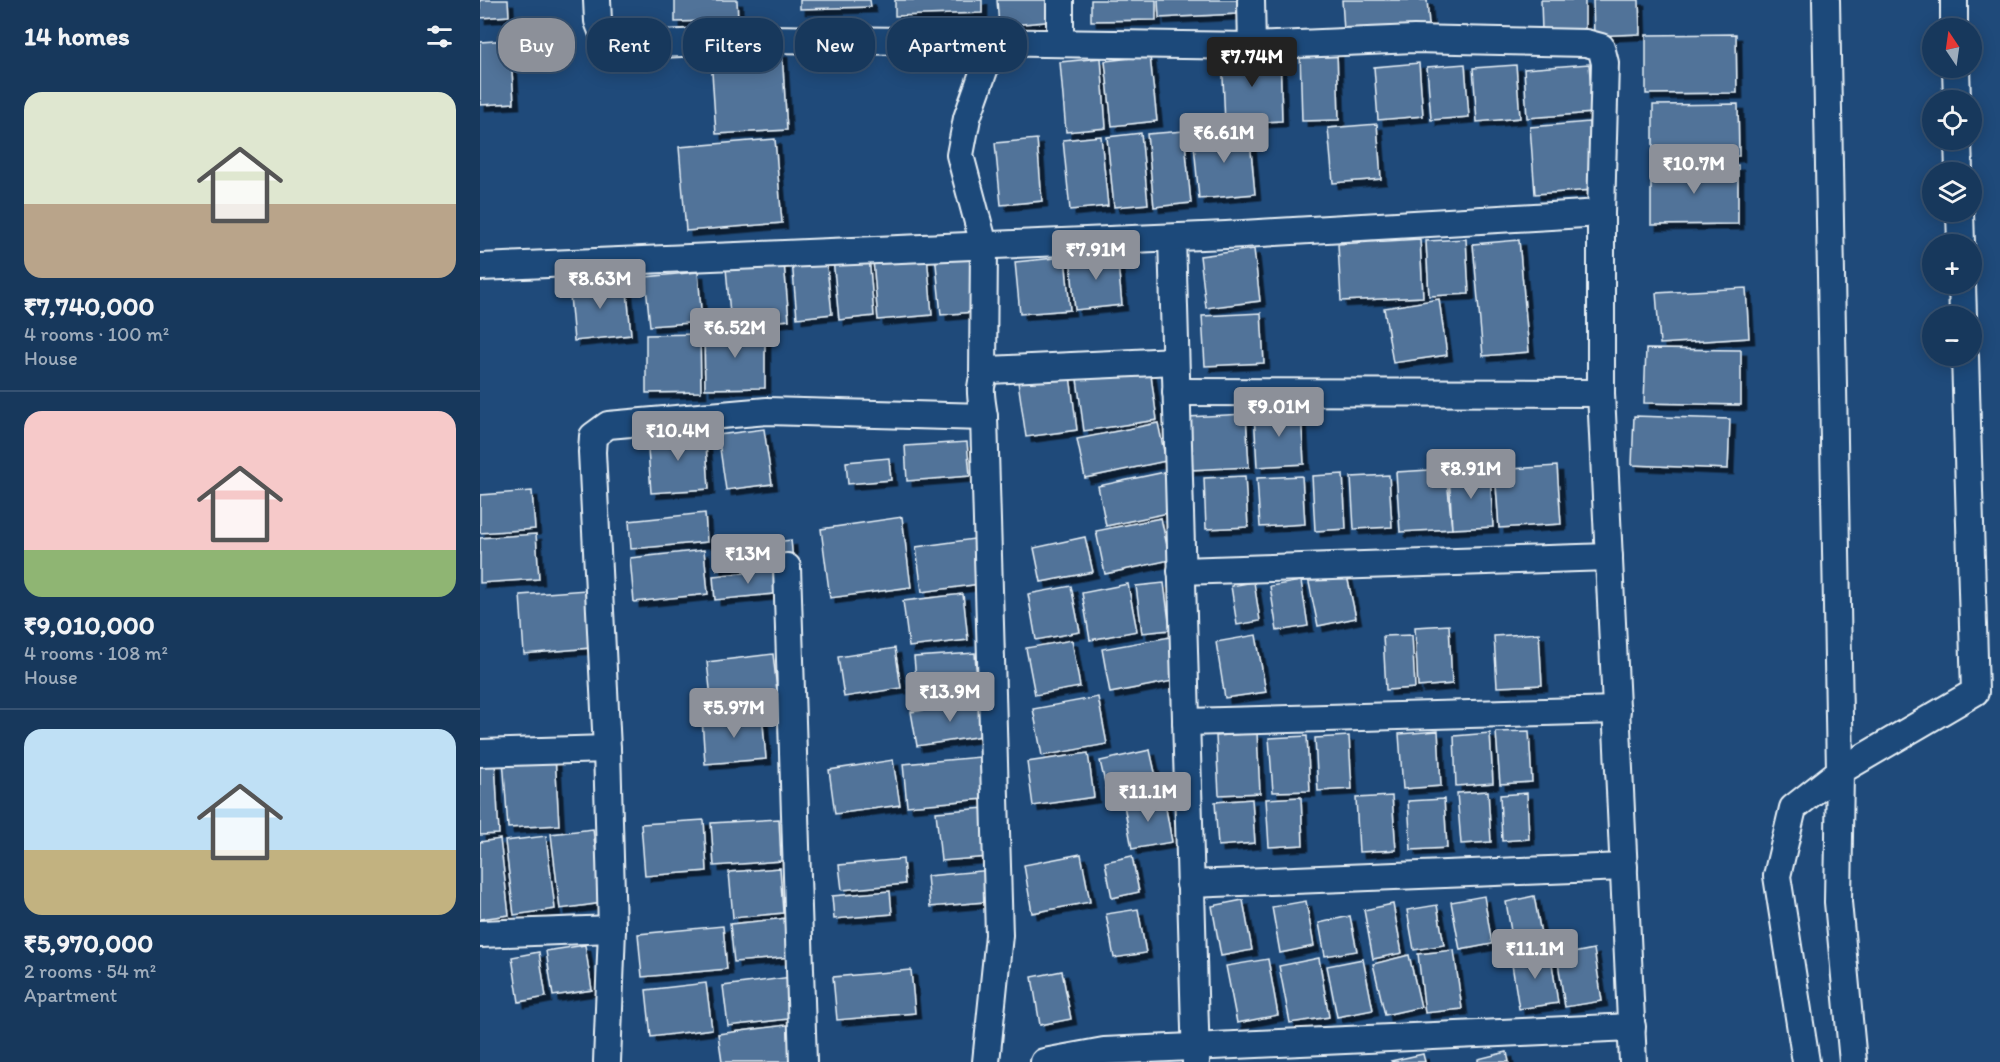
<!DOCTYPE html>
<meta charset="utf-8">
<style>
:root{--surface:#17385c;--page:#203f62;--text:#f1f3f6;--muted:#9eacbb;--line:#365272;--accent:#8c9099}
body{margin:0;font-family:Itim,sans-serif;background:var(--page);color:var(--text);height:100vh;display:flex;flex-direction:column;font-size:22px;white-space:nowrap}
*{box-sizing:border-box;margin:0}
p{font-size:20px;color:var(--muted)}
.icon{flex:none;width:33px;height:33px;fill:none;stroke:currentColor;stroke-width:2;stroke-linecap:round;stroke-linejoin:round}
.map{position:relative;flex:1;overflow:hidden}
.panel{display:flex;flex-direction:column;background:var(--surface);width:480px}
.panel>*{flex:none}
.hud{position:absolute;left:18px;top:18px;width:570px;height:54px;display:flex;gap:12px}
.needle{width:39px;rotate:347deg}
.tools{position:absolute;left:1442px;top:18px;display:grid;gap:12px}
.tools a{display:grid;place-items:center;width:60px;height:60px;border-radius:50%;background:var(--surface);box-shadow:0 3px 15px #0003,0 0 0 2px var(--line);font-size:30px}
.price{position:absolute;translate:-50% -51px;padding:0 14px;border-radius:6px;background:var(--accent);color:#fff;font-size:20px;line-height:39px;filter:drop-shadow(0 2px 3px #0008)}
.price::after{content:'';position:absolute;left:50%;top:36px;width:18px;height:14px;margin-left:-9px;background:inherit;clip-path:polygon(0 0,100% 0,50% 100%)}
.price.on{background:#222;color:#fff}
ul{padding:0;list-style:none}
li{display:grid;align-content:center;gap:12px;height:318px;padding:0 24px}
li+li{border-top:2px solid var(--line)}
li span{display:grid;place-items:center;height:186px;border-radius:18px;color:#555}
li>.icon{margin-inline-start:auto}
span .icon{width:108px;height:108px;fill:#fffc;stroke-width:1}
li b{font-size:26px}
h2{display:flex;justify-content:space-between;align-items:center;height:72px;padding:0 24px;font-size:26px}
.chip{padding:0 21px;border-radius:24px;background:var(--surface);box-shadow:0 3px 15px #0003,0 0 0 2px var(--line);font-size:21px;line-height:54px}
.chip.on{background:var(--accent);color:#fff}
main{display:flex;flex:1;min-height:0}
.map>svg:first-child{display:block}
</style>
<main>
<section class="panel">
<h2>14 homes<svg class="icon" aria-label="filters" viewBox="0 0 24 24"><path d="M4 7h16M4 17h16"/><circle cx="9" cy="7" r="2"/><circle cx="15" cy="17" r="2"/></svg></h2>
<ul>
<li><span style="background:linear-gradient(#dfe7d0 60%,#b9a48a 0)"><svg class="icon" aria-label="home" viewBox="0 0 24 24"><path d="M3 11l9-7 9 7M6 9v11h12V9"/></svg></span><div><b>₹7,740,000</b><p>4 rooms · 100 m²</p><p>House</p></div></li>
<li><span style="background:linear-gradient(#f6c9c9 75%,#8fb573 0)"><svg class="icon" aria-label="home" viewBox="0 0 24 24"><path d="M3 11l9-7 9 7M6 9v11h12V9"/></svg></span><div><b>₹9,010,000</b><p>4 rooms · 108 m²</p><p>House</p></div></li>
<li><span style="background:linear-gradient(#bfe0f5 65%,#c2b280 0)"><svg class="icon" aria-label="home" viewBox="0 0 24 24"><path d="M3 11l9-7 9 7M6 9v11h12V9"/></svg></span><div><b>₹5,970,000</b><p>2 rooms · 54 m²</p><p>Apartment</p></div></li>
</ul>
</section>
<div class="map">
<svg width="1520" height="1062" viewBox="0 0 1520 1062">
<defs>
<filter id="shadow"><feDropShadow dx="5.5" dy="5.5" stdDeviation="0" flood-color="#0009"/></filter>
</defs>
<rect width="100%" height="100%" fill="#1f4a7a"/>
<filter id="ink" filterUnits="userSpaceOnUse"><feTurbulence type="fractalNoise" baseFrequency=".0167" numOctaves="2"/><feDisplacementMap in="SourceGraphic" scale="12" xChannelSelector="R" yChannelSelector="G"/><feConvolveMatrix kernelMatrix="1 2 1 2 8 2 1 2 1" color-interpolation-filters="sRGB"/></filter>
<g filter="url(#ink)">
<!-- building -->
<g fill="#517399" stroke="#e8f1f8" stroke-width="1.5" filter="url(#shadow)">
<path d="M 0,0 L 28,0 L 29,16 L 0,18 Z"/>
<path d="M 195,0 L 257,0 L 258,20 L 195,22 Z"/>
<path d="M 320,0 L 390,0 L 391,7 L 320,9 Z"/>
<path d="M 415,0 L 502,0 L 502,13 L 415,16 Z"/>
<path d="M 517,0 L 586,0 L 588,20 L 519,26 Z"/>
<path d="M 611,0 L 676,0 L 676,20 L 611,21 Z"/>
<path d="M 678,0 L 757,0 L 757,14 L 679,18 Z"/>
<path d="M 862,0 L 947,0 L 949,25 L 864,31 Z"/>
<path d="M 1061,0 L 1105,0 L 1105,31 L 1062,32 Z"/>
<path d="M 1113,0 L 1159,0 L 1160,34 L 1114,36 Z"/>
<path d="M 1256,34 L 1257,93 L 1166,94 L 1166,35 Z"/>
<path d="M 30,40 L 34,103 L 0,105 L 0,42 Z"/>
<path d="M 857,51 L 859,120 L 822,121 L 820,52 Z"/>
<path d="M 302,52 L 307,130 L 236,134 L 231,57 Z"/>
<path d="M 800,52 L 802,121 L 745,124 L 742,54 Z"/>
<path d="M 670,56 L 677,121 L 632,126 L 625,61 Z"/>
<path d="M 621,58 L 626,128 L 586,132 L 580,62 Z"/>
<path d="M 939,63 L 943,116 L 898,120 L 894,67 Z"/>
<path d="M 985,64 L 989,117 L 951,120 L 947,67 Z"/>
<path d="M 1109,64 L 1113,113 L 1047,118 L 1044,69 Z"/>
<path d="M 1036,65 L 1040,118 L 997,122 L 993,68 Z"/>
<path d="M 1258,104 L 1259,156 L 1173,157 L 1173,105 Z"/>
<path d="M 1109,122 L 1114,190 L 1055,194 L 1050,127 Z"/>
<path d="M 897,124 L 901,179 L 853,183 L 848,128 Z"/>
<path d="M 769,129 L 775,194 L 719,199 L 713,134 Z"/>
<path d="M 704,131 L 711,203 L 674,207 L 667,134 Z"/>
<path d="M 661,133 L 668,204 L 634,207 L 627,137 Z"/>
<path d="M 621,136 L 628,206 L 590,210 L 583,140 Z"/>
<path d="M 295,139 L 302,223 L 206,231 L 199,147 Z"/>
<path d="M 557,139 L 562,201 L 521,205 L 515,143 Z"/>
<path d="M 1258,165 L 1258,224 L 1171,225 L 1171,166 Z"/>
<path d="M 940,239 L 943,297 L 861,301 L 858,244 Z"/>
<path d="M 986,239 L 989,294 L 949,296 L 946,241 Z"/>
<path d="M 1039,240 L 1049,352 L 1003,356 L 993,244 Z"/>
<path d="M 774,249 L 780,301 L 726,308 L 720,256 Z"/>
<path d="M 498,250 L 504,311 L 461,315 L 455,254 Z"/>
<path d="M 637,252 L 642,305 L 595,310 L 590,256 Z"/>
<path d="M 447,254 L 452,315 L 398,320 L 393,259 Z"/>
<path d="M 389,256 L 394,316 L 359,320 L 353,259 Z"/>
<path d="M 585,257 L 590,310 L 540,314 L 535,262 Z"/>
<path d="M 346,258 L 352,314 L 317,318 L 312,261 Z"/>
<path d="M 304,263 L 309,320 L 251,326 L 246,268 Z"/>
<path d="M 218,272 L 222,322 L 170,326 L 165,277 Z"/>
<path d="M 146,280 L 151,335 L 94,341 L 89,284 Z"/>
<path d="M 1266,288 L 1269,338 L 1180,344 L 1176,293 Z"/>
<path d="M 959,299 L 967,355 L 913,363 L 904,308 Z"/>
<path d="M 781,313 L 784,363 L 725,366 L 722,316 Z"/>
<path d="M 285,329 L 285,388 L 225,389 L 224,330 Z"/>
<path d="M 220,334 L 221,392 L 166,393 L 166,335 Z"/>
<path d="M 1166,349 L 1261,350 L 1261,405 L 1164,403 Z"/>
<path d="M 589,368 L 597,430 L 546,437 L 537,375 Z"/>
<path d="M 670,368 L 677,420 L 604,431 L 597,379 Z"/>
<path d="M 821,410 L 824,464 L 777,467 L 774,413 Z"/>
<path d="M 766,414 L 769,467 L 710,470 L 707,417 Z"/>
<path d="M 1154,416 L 1250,419 L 1248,469 L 1152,465 Z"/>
<path d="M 678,423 L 686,461 L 605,478 L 597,439 Z"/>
<path d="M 284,429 L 292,484 L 246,490 L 238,435 Z"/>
<path d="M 225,430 L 229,489 L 171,493 L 167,434 Z"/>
<path d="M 487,442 L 490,476 L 427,481 L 425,446 Z"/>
<path d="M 409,458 L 411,480 L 368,484 L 366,462 Z"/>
<path d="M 1077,466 L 1081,524 L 1019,528 L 1015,470 Z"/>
<path d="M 966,469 L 972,529 L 920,532 L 916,472 Z"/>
<path d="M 1010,470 L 1013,527 L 972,529 L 969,473 Z"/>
<path d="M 685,472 L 693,512 L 626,526 L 618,486 Z"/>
<path d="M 863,474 L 866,529 L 835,531 L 832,476 Z"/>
<path d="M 909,475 L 912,527 L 874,529 L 871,477 Z"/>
<path d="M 765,476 L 768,527 L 726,529 L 724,478 Z"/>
<path d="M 822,476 L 825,524 L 780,527 L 777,478 Z"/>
<path d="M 52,491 L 55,529 L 0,533 L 0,495 Z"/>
<path d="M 225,513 L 227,542 L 151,549 L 149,521 Z"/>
<path d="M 422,517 L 431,587 L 350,598 L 341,529 Z"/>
<path d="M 681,518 L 690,560 L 625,574 L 616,531 Z"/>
<path d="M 56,534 L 59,579 L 0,583 L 0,538 Z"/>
<path d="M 605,537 L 613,572 L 561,582 L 554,548 Z"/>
<path d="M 501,538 L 507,583 L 442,592 L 436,547 Z"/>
<path d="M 311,540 L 313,561 L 237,570 L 234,550 Z"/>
<path d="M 224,550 L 228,594 L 154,602 L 150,558 Z"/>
<path d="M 300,569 L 303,593 L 235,600 L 233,576 Z"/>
<path d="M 866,571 L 876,618 L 838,626 L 828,578 Z"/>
<path d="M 821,581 L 828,626 L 797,631 L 790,586 Z"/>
<path d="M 774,582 L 780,621 L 757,625 L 751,586 Z"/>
<path d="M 684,583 L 690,630 L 662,633 L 656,586 Z"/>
<path d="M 648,584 L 657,631 L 610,640 L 602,593 Z"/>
<path d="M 591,586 L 600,632 L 556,640 L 548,594 Z"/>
<path d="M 106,590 L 110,648 L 44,654 L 40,595 Z"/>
<path d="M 483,594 L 488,640 L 429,647 L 423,601 Z"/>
<path d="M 969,625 L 972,684 L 938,687 L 935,627 Z"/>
<path d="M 1059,633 L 1062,685 L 1017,687 L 1014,636 Z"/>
<path d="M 776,635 L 786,692 L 745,698 L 736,642 Z"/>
<path d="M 932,635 L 935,688 L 906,690 L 903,636 Z"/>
<path d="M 690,637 L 698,680 L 630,693 L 622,649 Z"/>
<path d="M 592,640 L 600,687 L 555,695 L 546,648 Z"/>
<path d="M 415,648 L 421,688 L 364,697 L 358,657 Z"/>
<path d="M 495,653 L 498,696 L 438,701 L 434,657 Z"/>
<path d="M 293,654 L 298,699 L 232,707 L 227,662 Z"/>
<path d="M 618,697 L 627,744 L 562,756 L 553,709 Z"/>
<path d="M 503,701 L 508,735 L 437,746 L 431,712 Z"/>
<path d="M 282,713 L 286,759 L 225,764 L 222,718 Z"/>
<path d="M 958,731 L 961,786 L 923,789 L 919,734 Z"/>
<path d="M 1049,731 L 1052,782 L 1020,784 L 1016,732 Z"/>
<path d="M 777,733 L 780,793 L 739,795 L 736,736 Z"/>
<path d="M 1010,733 L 1013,783 L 976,786 L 974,736 Z"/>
<path d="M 827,736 L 830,791 L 793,792 L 789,738 Z"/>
<path d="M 869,736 L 872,789 L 838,791 L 835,738 Z"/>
<path d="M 670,750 L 679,790 L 629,801 L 620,761 Z"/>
<path d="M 608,753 L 614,797 L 553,806 L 547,762 Z"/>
<path d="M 75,756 L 79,825 L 28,828 L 23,759 Z"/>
<path d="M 500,757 L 504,799 L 427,806 L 423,764 Z"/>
<path d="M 413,760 L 420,805 L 355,814 L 349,770 Z"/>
<path d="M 0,761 L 15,761 L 19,834 L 0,835 Z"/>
<path d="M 1008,791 L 1011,842 L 981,844 L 977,793 Z"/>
<path d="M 1047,793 L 1049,839 L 1022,841 L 1020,795 Z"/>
<path d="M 912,796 L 916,850 L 879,852 L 876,798 Z"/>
<path d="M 684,797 L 692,842 L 652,849 L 644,805 Z"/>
<path d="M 821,797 L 823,845 L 789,847 L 786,799 Z"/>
<path d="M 772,799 L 775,843 L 738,846 L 735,802 Z"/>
<path d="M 964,799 L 967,848 L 931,850 L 928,801 Z"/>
<path d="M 505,808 L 509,857 L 461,861 L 456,812 Z"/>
<path d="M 299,819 L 301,861 L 234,866 L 231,823 Z"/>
<path d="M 224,820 L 227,871 L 165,876 L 161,824 Z"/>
<path d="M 113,829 L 122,903 L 80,909 L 71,834 Z"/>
<path d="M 66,836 L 75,909 L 34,915 L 25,841 Z"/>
<path d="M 20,839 L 29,915 L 0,919 L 0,842 Z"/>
<path d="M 601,854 L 610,902 L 552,913 L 544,865 Z"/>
<path d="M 652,856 L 659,892 L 632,898 L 625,862 Z"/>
<path d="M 423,859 L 425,884 L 362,890 L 359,865 Z"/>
<path d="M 300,868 L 303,913 L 253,918 L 249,872 Z"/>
<path d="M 512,870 L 515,901 L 450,907 L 447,876 Z"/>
<path d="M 410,891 L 412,914 L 354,919 L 352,896 Z"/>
<path d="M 1004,896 L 1012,944 L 980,950 L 971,902 Z"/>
<path d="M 1054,896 L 1064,950 L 1035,955 L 1026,902 Z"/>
<path d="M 763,900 L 772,950 L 741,956 L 732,906 Z"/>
<path d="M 826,901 L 834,946 L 800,953 L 792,907 Z"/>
<path d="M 913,904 L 922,953 L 893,959 L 884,910 Z"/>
<path d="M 957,905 L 964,945 L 934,950 L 927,910 Z"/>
<path d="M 658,909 L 666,953 L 634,958 L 626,914 Z"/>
<path d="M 870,916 L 877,951 L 845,956 L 839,923 Z"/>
<path d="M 307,918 L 311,957 L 254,962 L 250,924 Z"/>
<path d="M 243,926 L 247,969 L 162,977 L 158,934 Z"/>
<path d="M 105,945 L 112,990 L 73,996 L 66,951 Z"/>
<path d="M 1114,949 L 1122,1001 L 1085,1007 L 1077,956 Z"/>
<path d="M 974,950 L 982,1009 L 945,1013 L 938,954 Z"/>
<path d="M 1070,951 L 1078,1003 L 1039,1009 L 1031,958 Z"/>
<path d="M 59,952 L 66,997 L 39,1002 L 32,957 Z"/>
<path d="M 929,955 L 941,1007 L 905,1015 L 893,964 Z"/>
<path d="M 839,958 L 849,1017 L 810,1023 L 799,966 Z"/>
<path d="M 788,959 L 798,1015 L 757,1023 L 746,966 Z"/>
<path d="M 883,959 L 893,1010 L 857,1017 L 847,966 Z"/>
<path d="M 431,970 L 435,1013 L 357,1020 L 353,977 Z"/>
<path d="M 582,971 L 591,1019 L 560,1025 L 552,977 Z"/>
<path d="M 311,977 L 316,1018 L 248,1026 L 243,986 Z"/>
<path d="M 226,983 L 232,1029 L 171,1037 L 166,990 Z"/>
<path d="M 314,1024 L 320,1062 L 242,1062 L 238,1034 Z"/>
<path d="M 1027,1052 L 1029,1062 L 998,1062 L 998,1059 Z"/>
<path d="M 943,1054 L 945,1062 L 912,1062 L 911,1061 Z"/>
</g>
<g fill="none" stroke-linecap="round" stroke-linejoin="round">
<defs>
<g id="minor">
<path d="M 117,0 L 118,21 L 125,39 L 137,46 L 288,39 L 772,46 L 934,39 L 1106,43 L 1121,47 L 1125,63 L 1121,213 L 1121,393 L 1153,1062"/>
<path d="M 771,0 L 772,46"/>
<path d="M 1474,0 L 1474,28"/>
<path d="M 580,43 L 580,0"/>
<path d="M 1476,68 L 1477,100"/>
<path d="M 1478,140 L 1479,172"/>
<path d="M 1480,212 L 1481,244"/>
<path d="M 692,238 L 716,1062"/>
<path d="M 0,267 L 746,235 L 1121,213"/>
<path d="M 1482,284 L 1483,316"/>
<path d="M 503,376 L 504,245 L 480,155 L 487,118 L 514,42"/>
<path d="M 696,392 L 1121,393"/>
<path d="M 307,567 L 323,1062"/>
<path d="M 701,571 L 1129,557"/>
<path d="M 706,722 L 1137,710"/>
<path d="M 0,753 L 127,749"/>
<path d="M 710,884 L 1144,867"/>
<path d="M 0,934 L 132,929"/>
<path d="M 127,1062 L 132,929 L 127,749 L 112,452 L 113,436 L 128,425 L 287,411 L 504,417"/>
<path d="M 506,1062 L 519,935 L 504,417 C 502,400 496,382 509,370 L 695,361"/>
<path d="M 564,1062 L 624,1051 L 1152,1027"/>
<path d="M 1326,1062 L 1297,876 L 1313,808 L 1360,771 L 1346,0"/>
<path d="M 1373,1062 L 1358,902 L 1360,771 L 1495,692 L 1485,356"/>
</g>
</defs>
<!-- minor casing -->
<use href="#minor" stroke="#e8f1f8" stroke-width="30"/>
<!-- minor -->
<use href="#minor" stroke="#1f4a7a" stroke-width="26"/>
</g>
</g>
</svg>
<div class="tools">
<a><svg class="needle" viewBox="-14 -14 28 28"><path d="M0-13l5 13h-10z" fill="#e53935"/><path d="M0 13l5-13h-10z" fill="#9eacbb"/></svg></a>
<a><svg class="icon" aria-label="locate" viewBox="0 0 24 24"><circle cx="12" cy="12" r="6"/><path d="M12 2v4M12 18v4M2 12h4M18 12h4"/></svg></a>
<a><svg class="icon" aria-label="layers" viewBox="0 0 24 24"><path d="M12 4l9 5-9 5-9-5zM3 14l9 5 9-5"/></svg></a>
<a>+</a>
<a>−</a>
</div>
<b class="price on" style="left:772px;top:88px">₹7.74M</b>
<b class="price" style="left:744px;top:164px">₹6.61M</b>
<b class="price" style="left:1214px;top:195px">₹10.7M</b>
<b class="price" style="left:616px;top:281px">₹7.91M</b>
<b class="price" style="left:120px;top:310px">₹8.63M</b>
<b class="price" style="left:255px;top:359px">₹6.52M</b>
<b class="price" style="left:799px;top:438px">₹9.01M</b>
<b class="price" style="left:198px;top:462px">₹10.4M</b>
<b class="price" style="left:991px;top:500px">₹8.91M</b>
<b class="price" style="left:268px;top:585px">₹13M</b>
<b class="price" style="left:470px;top:723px">₹13.9M</b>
<b class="price" style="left:254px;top:739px">₹5.97M</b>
<b class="price" style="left:668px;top:823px">₹11.1M</b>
<b class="price" style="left:1055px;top:980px">₹11.1M</b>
<div class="hud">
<a class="chip on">Buy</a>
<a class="chip">Rent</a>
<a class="chip">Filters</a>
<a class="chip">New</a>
<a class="chip">Apartment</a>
</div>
</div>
</main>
